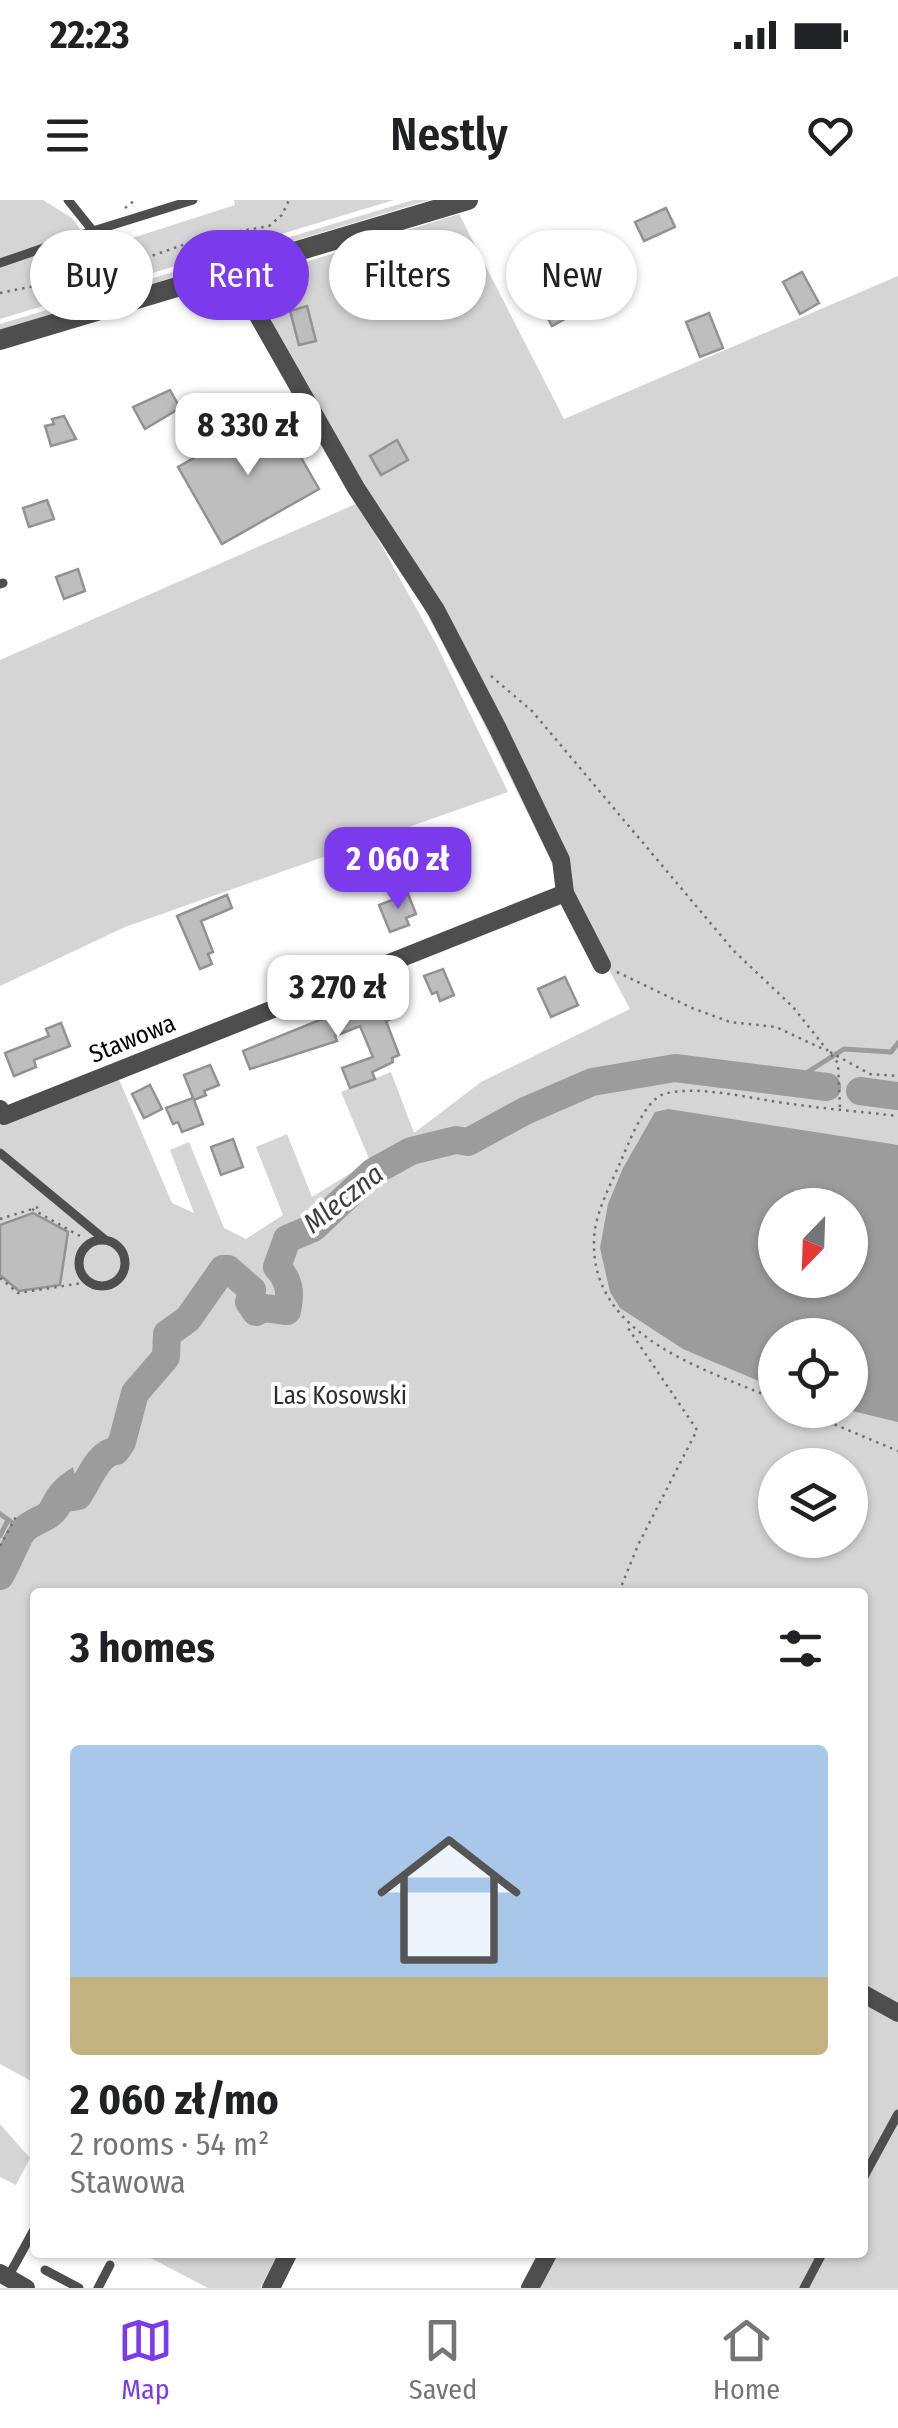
<!DOCTYPE html>
<meta charset="utf-8">
<style>
:root{--surface:#fff;--page:#f6f6f6;--text:#202124;--muted:#757577;--line:#e0e0e0;--accent:#7c3aed}
body{margin:0;font-family:"Fira Sans Condensed",sans-serif;background:var(--page);color:var(--text);height:100vh;display:flex;flex-direction:column;font-size:38px;white-space:nowrap}
*{box-sizing:border-box;margin:0}
p{font-size:32px;color:var(--muted)}
.icon{flex:none;width:55px;height:55px;fill:none;stroke:currentColor;stroke-width:2;stroke-linecap:round;stroke-linejoin:round}
.map{position:relative;flex:1;overflow:hidden}
.sheet{position:absolute;left:30px;top:1388px;width:838px;height:670px;display:flex;flex-direction:column;background:var(--surface);border-radius:10px;box-shadow:0 2px 8px #0004}
.sheet>*{flex:none}
.guide{position:absolute;left:30px;top:30px;width:840px;height:90px;display:flex;gap:20px}
.needle{width:65px;rotate:203deg}
.fabs{position:absolute;left:758px;top:988px;display:grid;gap:20px}
.fabs a{display:grid;place-items:center;width:110px;height:110px;border-radius:50%;background:var(--surface);box-shadow:0 2px 8px #0004;font-size:50px}
.price{position:absolute;translate:-50% -85px;padding:0 22px;border-radius:20px;background:#fff;color:#222;font-size:32px;line-height:65px;filter:drop-shadow(0 2px 5px #0008)}
.price::after{content:'';position:absolute;left:50%;top:60px;width:30px;height:22px;margin-left:-15px;background:inherit;clip-path:polygon(0 0,100% 0,50% 100%)}
.price.selected{background:var(--accent);color:#fff}
ul{padding:0;list-style:none}
li{display:grid;align-content:center;gap:20px;height:530px;padding:0 40px}
li span{display:grid;place-items:center;height:310px;border-radius:10px;color:#555}
li>.icon{margin-inline-start:auto}
span .icon{width:180px;height:180px;fill:#fffc;stroke-width:1}
li b{font-size:42px}
h2{display:flex;justify-content:space-between;align-items:center;height:120px;padding:0 40px;font-size:42px}
.pill{padding:0 35px;border-radius:45px;background:var(--surface);box-shadow:0 2px 8px #0004;font-size:35px;line-height:90px}
.pill.selected{background:var(--accent);color:#fff}
.status{display:flex;justify-content:space-between;align-items:center;height:70px;padding:0 50px;background:var(--surface);direction:ltr}
.status svg{height:28px;fill:currentColor}
header{display:flex;justify-content:space-between;align-items:center;height:130px;padding:0 40px;background:var(--surface);font-size:45px;font-weight:600}
.menu{display:flex;justify-content:space-around;align-items:center;height:140px;border-top:2px solid var(--line);background:var(--surface);font-size:28px;color:var(--muted)}
.menu a{display:grid;justify-items:center;gap:5px}
.menu .selected{color:var(--accent)}
.map>svg:first-child{display:block}
</style>
<div class="status"><b>22:23</b><svg viewBox="0 0 49 12"><path d="M0 12V9h3v3zM5 12V6h3v6zM10 12V3h3v9zM15 12V0h3v12zM26 1h20v11H26zM47 4h2v5h-2z"/></svg></div>
<header><svg class="icon" aria-label="menu" viewBox="0 0 24 24"><path d="M4 6h16M4 12h16M4 18h16"/></svg>Nestly<svg class="icon" aria-label="heart" viewBox="0 0 24 24"><path d="M12 20l-8-8c-3-5 5-10 8-4 3-6 11-1 8 4z"/></svg></header>
<div class="map">
<svg width="898" height="2088" viewBox="0 0 898 2088">
<rect width="100%" height="100%" fill="#fff"/>
<!-- green -->
<g fill="#d5d5d5" fill-rule="evenodd">
<path d="M 0,0 L 43,0 L 72,18 L 95,50 L 235,5 L 234,0 L 394,0 L 0,119 Z"/>
<path d="M 413,0 L 429,0 L 0,130 L 0,124 Z"/>
<path d="M 459,14 L 564,219 L 898,76 L 898,2088 L 536,2088 L 554,2053 L 862,2052 L 862,1392 L 35,1392 L 35,1883 L 0,1864 L 0,925 L 118,877 L 172,1003 L 194,1013 L 170,950 L 189,942 L 224,1028 L 246,1039 L 283,1015 L 256,947 L 287,934 L 312,997 L 370,961 L 341,892 L 391,872 L 414,933 L 481,882 L 630,809 L 554,667 L 477,510 L 368,301 L 248,80 ZM 775,1005 L 850,1005 L 850,1080 L 775,1080 ZM 775,1135 L 850,1135 L 850,1210 L 775,1210 ZM 775,1265 L 850,1265 L 850,1340 L 775,1340 Z"/>
<path d="M 358,303 L 436,444 L 508,592 L 125,727 L 0,786 L 0,460 Z"/>
<path d="M 0,1924 L 30,1958 L 16,1985 L 0,1977 Z"/>
<path d="M 141,2053 L 279,2053 L 260,2088 L 208,2088 Z"/>
</g>
<!-- water -->
<g fill="#9c9c9c" fill-rule="evenodd">
<path d="M 668,909 L 898,945 L 898,1222 L 848,1210 L 850,1135 L 775,1135 L 775,1188 L 683,1149 L 620,1108 L 610,1092 L 600,1048 L 608,1004 L 623,968 L 655,912 ZM 850,1005 L 850,1080 L 775,1080 L 775,1005 Z"/>
<path d="M 73,1267 L 75,1276 L 59,1309 L 44,1326 L 32,1333 L 18,1356 L 10,1352 L 15,1338 L 12,1331 L 19,1319 L 30,1319 C 48,1294 43,1286 73,1267 Z"/>
</g>
<g fill="none" stroke-linecap="round" stroke-linejoin="round">
<!-- stream -->
<g stroke="#9c9c9c" stroke-width="5">
<path d="M 792,882 L 844,849 L 891,852 L 898,843"/>
<path d="M 0,1314 L 21,1329"/>
<path d="M 0,1336 L 8,1320"/>
</g>
<!-- river -->
<g stroke="#9c9c9c" stroke-width="28">
<path d="M 860,891 L 898,896"/>
<path d="M 0,1376 C 7,1365 18,1336 23,1331 C 37,1316 51,1322 61,1299 L 78,1296 C 89,1280 98,1252 116,1251 L 122,1242 L 135,1193 L 166,1157 L 167,1134 L 188,1119 L 223,1069 L 228,1069 L 252,1090 L 249,1102 L 256,1112 L 264,1108 L 287,1111 C 291,1093 290,1081 277,1067 L 287,1039 L 313,1028 L 373,972 L 411,951 L 456,940 L 468,942 L 525,911 L 592,882 L 675,868 L 827,887"/>
</g>
</g>
<!-- building -->
<g fill="#bebebe" stroke="#929292" stroke-width="2.5">
<path d="M 666,8 L 675,27 L 644,41 L 635,22 Z"/>
<path d="M 551,70 L 574,114 L 552,126 L 528,82 Z"/>
<path d="M 802,72 L 819,103 L 800,114 L 783,82 Z"/>
<path d="M 307,106 L 316,141 L 299,145 L 290,111 Z"/>
<path d="M 709,113 L 723,148 L 700,157 L 686,122 Z"/>
<path d="M 170,190 L 180,208 L 145,229 L 133,207 Z"/>
<path d="M 275,212 L 319,289 L 222,344 L 178,267 Z"/>
<path d="M 64,216 L 76,239 L 51,246 L 45,226 L 54,224 L 52,219 Z"/>
<path d="M 397,240 L 408,260 L 381,275 L 370,256 Z"/>
<path d="M 47,300 L 54,319 L 29,327 L 23,308 Z"/>
<path d="M 78,369 L 85,391 L 64,399 L 56,377 Z"/>
<path d="M 408,694 L 416,714 L 406,718 L 409,725 L 390,732 L 379,705 Z"/>
<path d="M 227,695 L 232,708 L 201,721 L 213,752 L 208,754 L 212,764 L 200,769 L 177,716 Z"/>
<path d="M 443,769 L 454,795 L 440,801 L 437,792 L 432,794 L 424,776 Z"/>
<path d="M 565,777 L 578,805 L 551,817 L 538,789 Z"/>
<path d="M 392,790 L 400,808 L 394,811 L 396,817 L 386,821 L 399,855 L 392,858 L 393,862 L 372,872 L 375,879 L 350,888 L 342,868 L 373,857 L 360,826 L 335,836 L 337,841 L 250,869 L 243,851 L 342,811 L 345,817 L 374,806 L 371,799 Z"/>
<path d="M 61,823 L 70,846 L 34,860 L 36,867 L 14,876 L 5,853 L 49,836 L 46,829 Z"/>
<path d="M 210,865 L 219,885 L 204,891 L 206,895 L 194,900 L 203,924 L 182,932 L 178,922 L 173,924 L 166,908 L 193,898 L 184,875 Z"/>
<path d="M 150,885 L 162,909 L 144,918 L 132,894 Z"/>
<path d="M 233,939 L 243,967 L 221,975 L 211,947 Z"/>
<path d="M 33,1013 L 68,1032 L 60,1085 L 19,1091 L 0,1075 L 0,1025 Z"/>
</g>
<g fill="none" stroke-linecap="round" stroke-linejoin="round">
<!-- path -->
<g stroke="#707070" stroke-width="2.5" stroke-dasharray="2.5 5" stroke-linecap="butt">
<path d="M 125,8 L 135,0"/>
<path d="M 0,93 L 105,72 L 206,37 L 269,26 L 282,15 L 289,0"/>
<path d="M 491,476 L 532,511 L 734,751 L 793,807 L 828,851 L 838,863 L 840,909"/>
<path d="M 617,772 L 692,808 L 730,822 L 776,827 L 823,849"/>
<path d="M 830,852 L 870,874 L 898,876"/>
<path d="M 32,1009 L 80,1036"/>
<path d="M 0,1019 L 42,1006"/>
<path d="M 0,1078 L 18,1093 L 89,1082"/>
<path d="M 775,1199 C 704,1169 591,1136 594,1041 C 594,1015 610,986 620,963 C 628,945 645,899 664,894 C 699,884 756,900 792,904 C 827,909 863,912 898,916"/>
<path d="M 800,1210 L 898,1251"/>
<path d="M 0,1346 L 17,1315"/>
<path d="M 619,1392 L 638,1345 L 697,1230 L 628,1128"/>
</g>
<!-- service -->
<g stroke="#4e4e4e" stroke-width="9">
<path d="M 68,0 L 93,31 L 193,0"/>
<path d="M 0,63 L 93,31"/>
<path d="M 0,384 L 3,383"/>
<path d="M 0,953 L 104,1039"/>
<circle cx="102" cy="1063" r="23"/>
<path d="M 862,1980 L 898,1914"/>
<path d="M 45,2070 L 79,2088"/>
<path d="M 8,2077 L 35,2028"/>
<path d="M 98,2088 L 110,2065"/>
<path d="M 804,2088 L 823,2052"/>
</g>
<!-- minor -->
<g stroke="#4e4e4e" stroke-width="18">
<path d="M 232,70 L 356,288 L 436,410 L 498,529 L 561,660 L 565,693 L 602,765"/>
<path d="M 0,909 L 4,916 L 565,693"/>
<path d="M 862,1793 L 898,1813"/>
<path d="M 0,2073 L 26,2088"/>
<path d="M 271,2088 L 289,2052"/>
<path d="M 530,2088 L 549,2052"/>
</g>
<!-- tertiary -->
<path stroke="#4e4e4e" stroke-width="20" d="M 0,140 L 468,0"/>
</g>
<g text-anchor="middle" stroke-width="8" stroke-linejoin="round" paint-order="stroke">
<!-- street labels -->
<g font-size="25" fill="#000" stroke="#fff">
<text transform="translate(132 838) rotate(-22)" y="9">Stawowa</text>
</g>
<!-- park labels -->
<g font-size="25" fill="#2c2c2c" stroke="#fff">
<text x="340" y="1204">Las Kosowski</text>
</g>
<!-- water labels -->
<g font-size="28" font-style="italic" fill="#3d3d3d" stroke="#fff">
<text transform="translate(343 998) rotate(-38)" y="10">Mleczna</text>
</g>
</g>
</svg>
<div class="fabs">
<a><svg class="needle" viewBox="-14 -14 28 28"><path d="M0-13l5 13h-10z" fill="#e53935"/><path d="M0 13l5-13h-10z" fill="#757577"/></svg></a>
<a><svg class="icon" aria-label="locate" viewBox="0 0 24 24"><circle cx="12" cy="12" r="6"/><path d="M12 2v4M12 18v4M2 12h4M18 12h4"/></svg></a>
<a><svg class="icon" aria-label="layers" viewBox="0 0 24 24"><path d="M12 4l9 5-9 5-9-5zM3 14l9 5 9-5"/></svg></a>
</div>
<b class="price" style="left:248px;top:278px">8 330 zł</b>
<b class="price selected" style="left:398px;top:712px">2 060 zł</b>
<b class="price" style="left:338px;top:840px">3 270 zł</b>
<div class="guide">
<a class="pill">Buy</a>
<a class="pill selected">Rent</a>
<a class="pill">Filters</a>
<a class="pill">New</a>
</div>
<section class="sheet">
<h2>3 homes<svg class="icon" aria-label="filters" viewBox="0 0 24 24"><path d="M4 7h16M4 17h16"/><circle cx="9" cy="7" r="2"/><circle cx="15" cy="17" r="2"/></svg></h2>
<ul>
<li><span style="background:linear-gradient(#a9c7e8 75%,#c2b280 0)"><svg class="icon" aria-label="home" viewBox="0 0 24 24"><path d="M3 11l9-7 9 7M6 9v11h12V9"/></svg></span><div><b>2 060 zł/mo</b><p>2 rooms · 54 m²</p><p>Stawowa</p></div></li>
</ul>
</section>
</div>
<nav class="menu">
<a class="selected"><svg class="icon" aria-label="map" viewBox="0 0 24 24"><path d="M3 6l6-2 6 2 6-2v14l-6 2-6-2-6 2zM9 4v14M15 6v14"/></svg>Map</a>
<a><svg class="icon" aria-label="saved" viewBox="0 0 24 24"><path d="M7 4h10v16l-5-4-5 4z"/></svg>Saved</a>
<a><svg class="icon" aria-label="home" viewBox="0 0 24 24"><path d="M3 11l9-7 9 7M6 9v11h12V9"/></svg>Home</a>
</nav>
